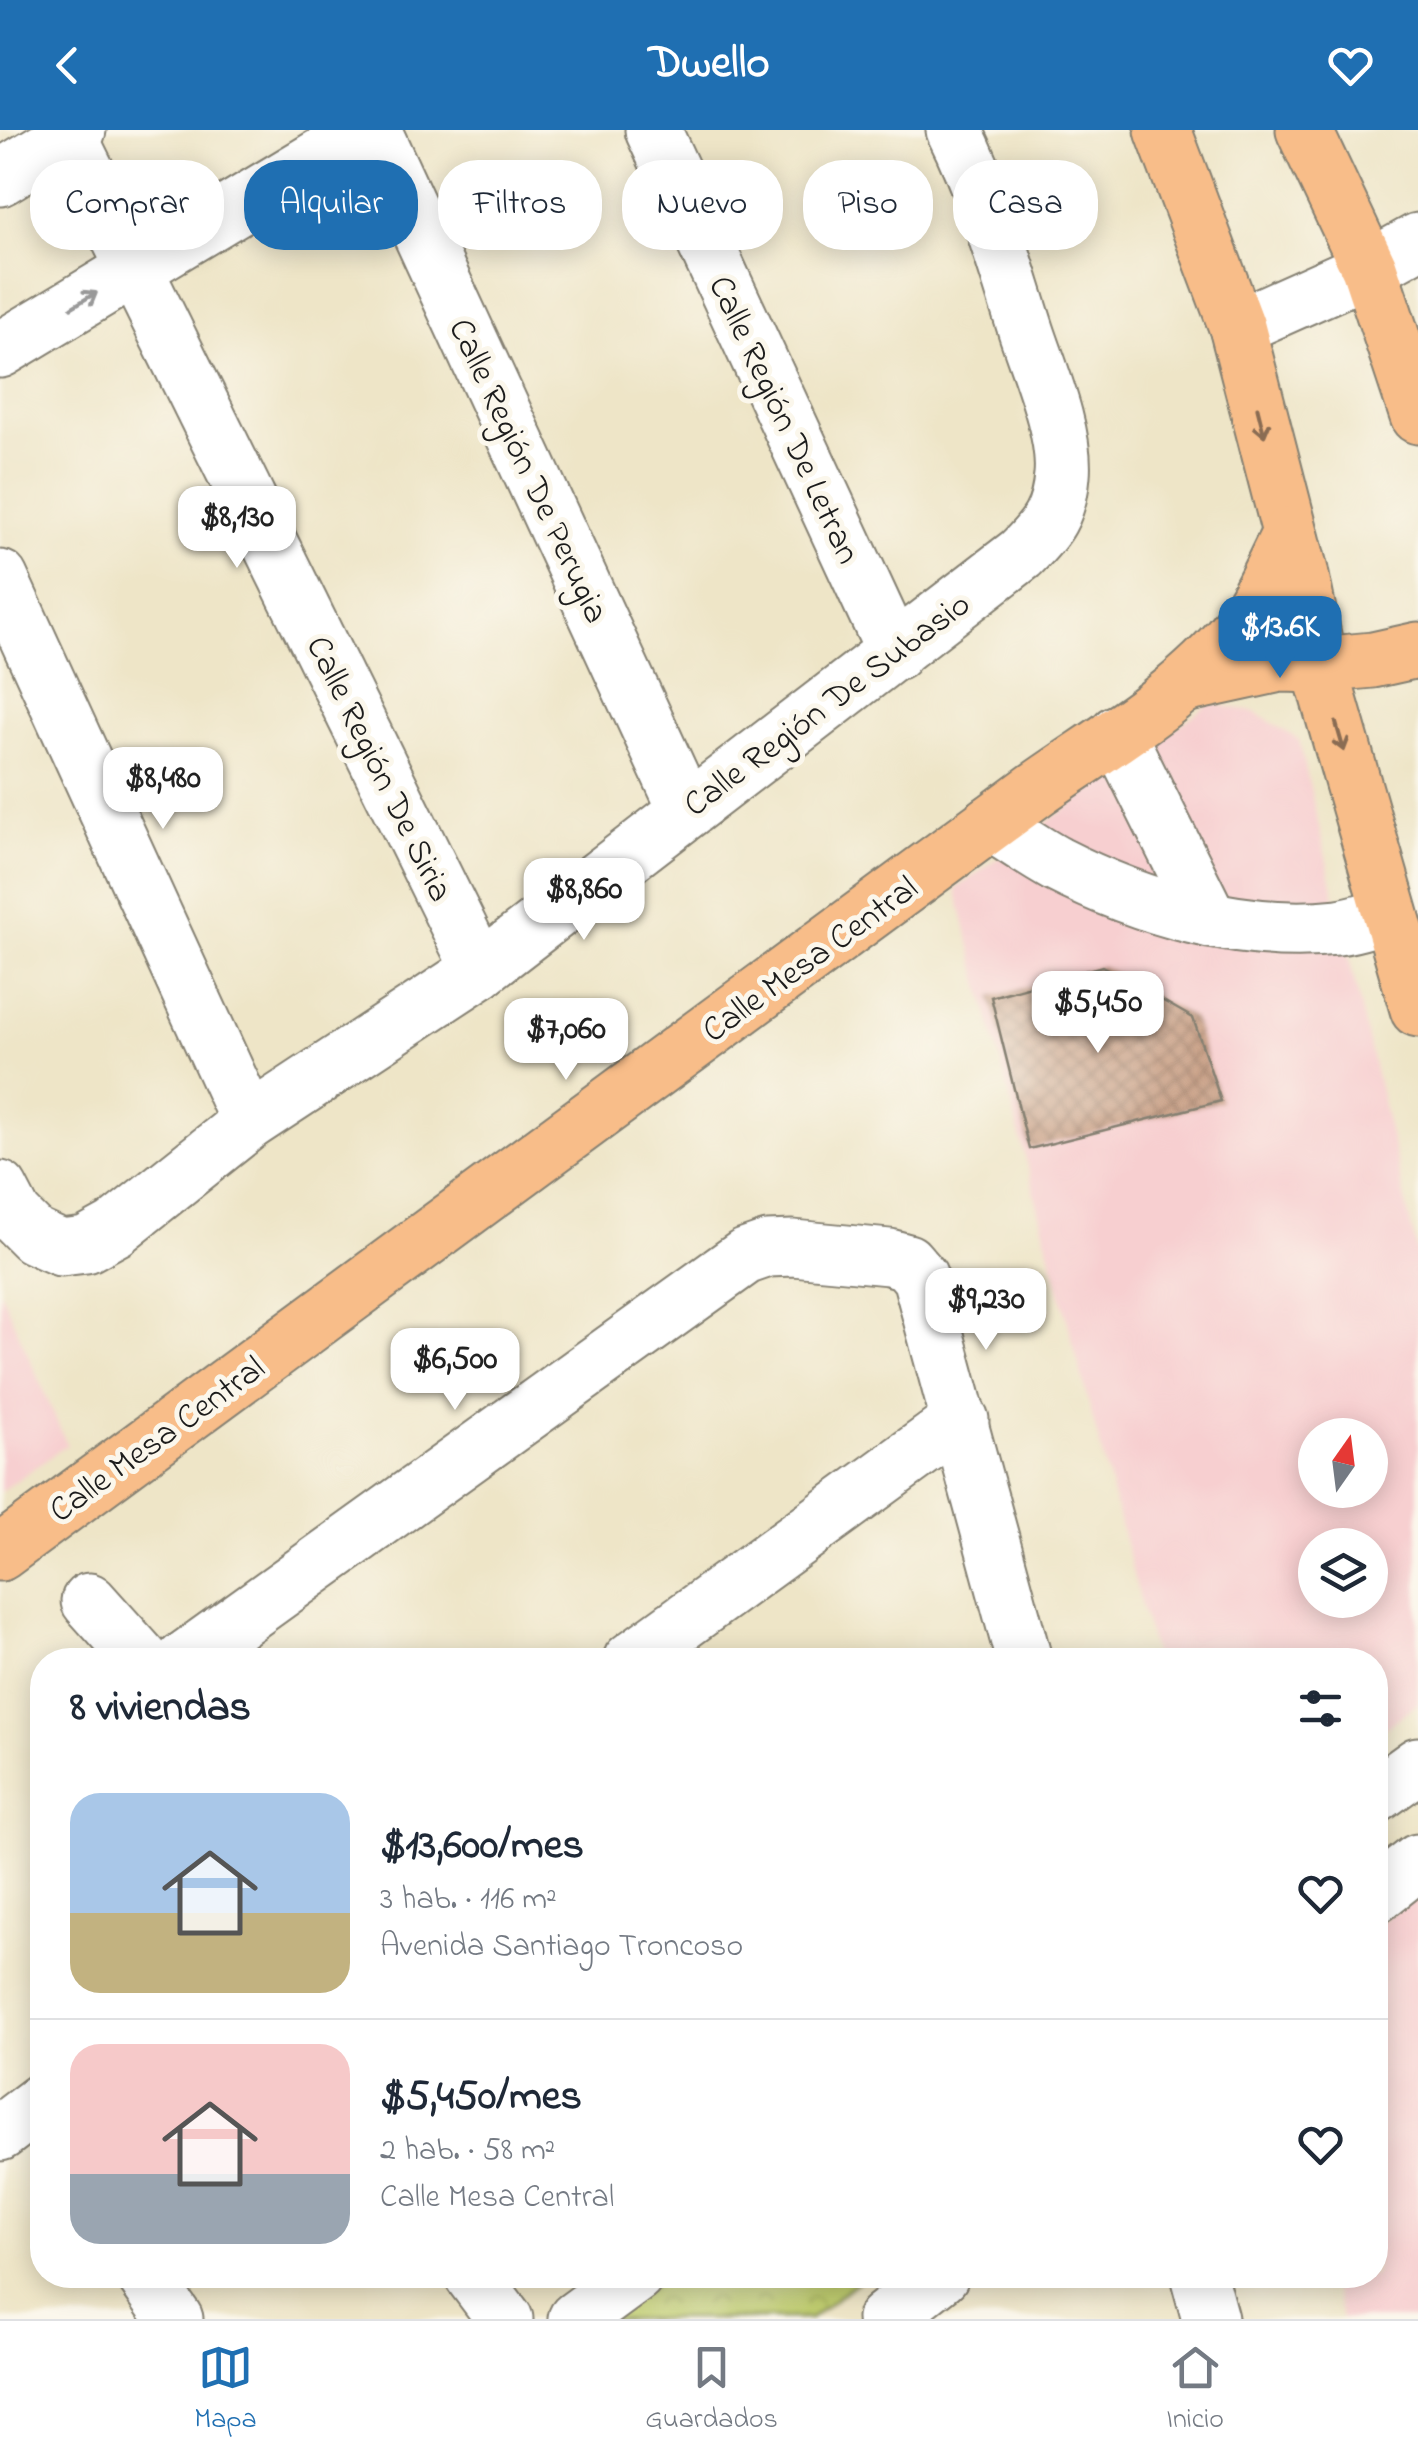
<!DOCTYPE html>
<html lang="es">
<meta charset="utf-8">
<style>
:root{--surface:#fff;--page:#f6f6f7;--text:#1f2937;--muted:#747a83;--line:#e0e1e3;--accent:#1f6fb2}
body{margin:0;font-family:"Indie Flower",sans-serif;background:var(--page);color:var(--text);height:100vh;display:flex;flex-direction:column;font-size:38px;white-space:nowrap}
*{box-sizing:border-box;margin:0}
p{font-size:32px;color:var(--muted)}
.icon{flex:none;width:55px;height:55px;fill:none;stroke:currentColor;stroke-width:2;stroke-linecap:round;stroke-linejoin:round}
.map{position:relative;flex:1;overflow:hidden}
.drawer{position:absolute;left:30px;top:1518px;width:1358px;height:640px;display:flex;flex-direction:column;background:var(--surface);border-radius:40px;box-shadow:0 5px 25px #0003}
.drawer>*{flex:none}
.guide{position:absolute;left:30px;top:30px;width:1360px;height:90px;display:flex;gap:20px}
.needle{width:65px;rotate:14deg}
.buttons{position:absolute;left:1298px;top:1288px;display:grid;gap:20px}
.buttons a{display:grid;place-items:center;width:90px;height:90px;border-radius:50%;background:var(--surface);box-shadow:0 5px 25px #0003;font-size:50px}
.price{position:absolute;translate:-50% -85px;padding:0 22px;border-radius:20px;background:#fff;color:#222;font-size:32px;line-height:65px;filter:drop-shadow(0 2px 5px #0008)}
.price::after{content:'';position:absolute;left:50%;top:60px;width:30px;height:22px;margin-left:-15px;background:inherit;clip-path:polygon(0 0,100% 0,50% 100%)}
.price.active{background:var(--accent);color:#fff}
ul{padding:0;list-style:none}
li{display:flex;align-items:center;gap:30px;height:250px;padding:0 40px}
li+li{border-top:2px solid var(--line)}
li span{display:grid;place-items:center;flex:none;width:280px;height:200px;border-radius:30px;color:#555}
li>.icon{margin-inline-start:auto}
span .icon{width:120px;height:120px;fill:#fffc;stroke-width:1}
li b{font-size:42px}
h2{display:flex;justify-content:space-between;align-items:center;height:120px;padding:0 40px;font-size:42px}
.pill{padding:0 35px;border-radius:40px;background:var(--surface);box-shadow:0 5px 25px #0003;font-size:35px;line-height:90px}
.pill.active{background:var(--accent);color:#fff}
header{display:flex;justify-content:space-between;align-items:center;height:130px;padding:0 40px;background:var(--accent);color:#fff;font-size:45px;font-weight:700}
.tabs{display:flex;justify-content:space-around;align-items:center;height:140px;border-top:2px solid var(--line);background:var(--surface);font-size:28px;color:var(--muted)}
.tabs a{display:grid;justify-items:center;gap:5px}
.tabs .active{color:var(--accent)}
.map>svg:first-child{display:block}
</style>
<header><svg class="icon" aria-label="back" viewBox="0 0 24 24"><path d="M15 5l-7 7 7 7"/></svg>Dwello<svg class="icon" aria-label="heart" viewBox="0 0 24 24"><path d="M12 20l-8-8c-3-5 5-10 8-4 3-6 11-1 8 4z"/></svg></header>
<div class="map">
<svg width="1418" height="2189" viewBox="0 0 1418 2189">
<defs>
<pattern id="park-crowns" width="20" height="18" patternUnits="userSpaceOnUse" patternTransform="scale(2.5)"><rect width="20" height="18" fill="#c0cd6f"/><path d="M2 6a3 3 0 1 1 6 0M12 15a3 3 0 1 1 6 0" fill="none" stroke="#a4af60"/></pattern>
<pattern id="building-cross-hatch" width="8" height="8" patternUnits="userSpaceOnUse" patternTransform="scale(2.5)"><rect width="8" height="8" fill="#c79d83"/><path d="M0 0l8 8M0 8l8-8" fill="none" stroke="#a17f6a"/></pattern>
</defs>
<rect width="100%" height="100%" fill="#fbf7ec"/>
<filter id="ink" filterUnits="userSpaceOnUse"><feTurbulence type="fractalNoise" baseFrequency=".01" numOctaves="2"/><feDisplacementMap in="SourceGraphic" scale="20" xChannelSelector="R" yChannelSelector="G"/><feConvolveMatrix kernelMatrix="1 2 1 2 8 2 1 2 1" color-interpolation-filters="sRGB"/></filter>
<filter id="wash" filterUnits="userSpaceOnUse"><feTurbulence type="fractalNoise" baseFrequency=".0048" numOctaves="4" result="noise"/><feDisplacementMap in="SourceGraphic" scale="40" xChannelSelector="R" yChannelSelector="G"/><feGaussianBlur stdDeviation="2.25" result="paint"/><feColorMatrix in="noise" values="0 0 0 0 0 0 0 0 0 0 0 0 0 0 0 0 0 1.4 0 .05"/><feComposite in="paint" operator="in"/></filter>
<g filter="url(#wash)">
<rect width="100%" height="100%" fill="#eee5c7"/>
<!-- built -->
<g fill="#f7cfd0" fill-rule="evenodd">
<path d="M 1210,573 L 1255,582 L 1299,610 L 1418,1126 L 1418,1573 L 1375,1606 L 1375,1530 L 1155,1530 L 956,759 ZM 1315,1305 L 1370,1305 L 1370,1360 L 1315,1360 ZM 1315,1415 L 1370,1415 L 1370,1470 L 1315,1470 Z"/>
<path d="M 0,1160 L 67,1315 L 0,1362 Z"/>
<path d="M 1418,1762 L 1418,2189 L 1342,2189 L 1330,2145 L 1375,2145 L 1375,1796 Z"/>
</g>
<!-- park -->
<path fill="url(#park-crowns)" stroke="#6e7446" stroke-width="2.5" d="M 668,2145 L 865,2145 L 810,2189 L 608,2189 Z"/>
<g id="blocks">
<!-- building -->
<path fill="url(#building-cross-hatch)" d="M 1102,836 L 1193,888 L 1221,971 L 1029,1019 L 991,867 Z"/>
</g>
</g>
<g filter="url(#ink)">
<use href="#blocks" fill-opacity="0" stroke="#858072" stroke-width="2.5"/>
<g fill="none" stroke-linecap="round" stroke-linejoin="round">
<defs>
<g id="minor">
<path d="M 373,0 L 686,679"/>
<path d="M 653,0 L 895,523"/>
<path d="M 69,6 L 480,840"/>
<path d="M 0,48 L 78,0"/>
<path d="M 1237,197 L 1369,138 L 1418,111"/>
<path d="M 0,220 L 365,0"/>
<path d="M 0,448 L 249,992"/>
<path d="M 1117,603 L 1210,790"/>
<path d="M 991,693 C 1013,707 1034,722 1056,734 C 1140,777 1243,808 1338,797 C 1355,795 1373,788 1390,784"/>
<path d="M 0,1059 L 14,1086 L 34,1106 L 61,1118 L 86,1115 L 115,1099 L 249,992 L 480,840 L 1021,424 C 1047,398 1059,383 1062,345 C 1066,304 1040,242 1027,203 C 1005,135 986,64 954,0"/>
<path d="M 89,1471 L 142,1530"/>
<path d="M 184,1530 L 745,1127 L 768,1119 L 793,1118 L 889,1127 L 907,1132 L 920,1147 L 1024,1530"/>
<path d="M 631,1530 L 961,1290"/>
<path d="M 1375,1666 L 1418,1635"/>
<path d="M 1375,1766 L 1418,1732"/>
<path d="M 0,2003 L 42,1971"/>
<path d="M 144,2145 L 175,2189"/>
<path d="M 472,2145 L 505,2189"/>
<path d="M 1198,2145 L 1210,2189"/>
<path d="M 576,2189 L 636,2145"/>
<path d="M 885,2189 L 941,2145"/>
</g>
<g id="major">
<path d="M 1163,0 L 1237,197 L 1300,441 L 1319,535 L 1418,879"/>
<path d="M 1304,0 L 1369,138 L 1418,286"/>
<path d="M 1184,555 L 1280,534 L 1319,535 L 1373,530 L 1418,520"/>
<path d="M 0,1423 L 1037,659 C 1105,611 1185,566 1237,500 C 1259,472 1273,436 1289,405"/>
</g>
</defs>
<!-- minor casing -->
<use href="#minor" stroke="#858072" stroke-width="59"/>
<!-- major casing -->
<use href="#major" stroke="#858072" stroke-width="59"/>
<!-- minor -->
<use href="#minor" stroke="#fff" stroke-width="55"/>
<!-- major -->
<use href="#major" stroke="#f8bd89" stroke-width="55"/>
</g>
<!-- one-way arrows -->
<defs><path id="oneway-shaft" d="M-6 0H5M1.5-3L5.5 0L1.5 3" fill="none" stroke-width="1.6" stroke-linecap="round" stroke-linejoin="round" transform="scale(2.5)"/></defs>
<use stroke="#999" href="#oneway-shaft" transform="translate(84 170) rotate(-31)"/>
<g stroke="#8a6c52">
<use href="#oneway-shaft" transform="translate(1261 292) rotate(76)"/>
<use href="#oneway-shaft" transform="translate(1340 607) rotate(74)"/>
</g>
</g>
<g text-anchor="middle" stroke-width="10" stroke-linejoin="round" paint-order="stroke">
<!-- street labels -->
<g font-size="35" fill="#1c1c1c" stroke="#fbf7ec">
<text transform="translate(786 289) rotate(65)" y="12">Calle Región De Letran</text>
<text transform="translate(530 340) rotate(65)" y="12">Calle Región De Perugia</text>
<text transform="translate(826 573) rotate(-37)" y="12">Calle Región De Subasio</text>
<text transform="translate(381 638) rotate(64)" y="12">Calle Región De Siria</text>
<text transform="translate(809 828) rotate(-36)" y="12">Calle Mesa Central</text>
<text transform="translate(156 1308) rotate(-36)" y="12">Calle Mesa Central</text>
</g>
</g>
</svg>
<div class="buttons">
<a><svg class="needle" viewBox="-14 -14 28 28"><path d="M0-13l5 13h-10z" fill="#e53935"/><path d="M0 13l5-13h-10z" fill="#747a83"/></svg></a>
<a><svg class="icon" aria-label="layers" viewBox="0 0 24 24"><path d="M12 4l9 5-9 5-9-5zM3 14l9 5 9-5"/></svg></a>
</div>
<b class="price" style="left:237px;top:441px">$8,130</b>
<b class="price active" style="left:1280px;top:551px">$13.6K</b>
<b class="price" style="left:163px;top:702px">$8,480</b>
<b class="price" style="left:584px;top:813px">$8,860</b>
<b class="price" style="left:1098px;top:926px">$5,450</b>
<b class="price" style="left:566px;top:953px">$7,060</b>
<b class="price" style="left:986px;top:1223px">$9,230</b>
<b class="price" style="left:455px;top:1283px">$6,500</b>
<div class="guide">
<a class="pill">Comprar</a>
<a class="pill active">Alquilar</a>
<a class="pill">Filtros</a>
<a class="pill">Nuevo</a>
<a class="pill">Piso</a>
<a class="pill">Casa</a>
</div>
<section class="drawer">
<h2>8 viviendas<svg class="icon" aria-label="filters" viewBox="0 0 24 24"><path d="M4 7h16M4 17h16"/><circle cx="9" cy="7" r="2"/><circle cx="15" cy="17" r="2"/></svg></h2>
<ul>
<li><span style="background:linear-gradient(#a9c7e8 60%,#c2b280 0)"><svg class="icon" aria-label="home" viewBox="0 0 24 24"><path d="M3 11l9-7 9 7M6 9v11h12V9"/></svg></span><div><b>$13,600/mes</b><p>3 hab. · 116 m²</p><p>Avenida Santiago Troncoso</p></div><svg class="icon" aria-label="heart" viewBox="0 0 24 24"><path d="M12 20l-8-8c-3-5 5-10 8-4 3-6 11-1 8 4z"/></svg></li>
<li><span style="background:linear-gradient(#f6c9c9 65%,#9aa5b1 0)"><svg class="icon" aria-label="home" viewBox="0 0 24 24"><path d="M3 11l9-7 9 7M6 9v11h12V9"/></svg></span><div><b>$5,450/mes</b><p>2 hab. · 58 m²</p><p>Calle Mesa Central</p></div><svg class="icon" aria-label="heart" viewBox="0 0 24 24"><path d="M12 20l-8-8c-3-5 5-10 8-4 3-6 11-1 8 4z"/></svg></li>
</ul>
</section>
</div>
<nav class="tabs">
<a class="active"><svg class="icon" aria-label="map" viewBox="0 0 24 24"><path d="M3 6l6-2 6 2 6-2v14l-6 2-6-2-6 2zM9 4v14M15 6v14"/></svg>Mapa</a>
<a><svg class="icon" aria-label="saved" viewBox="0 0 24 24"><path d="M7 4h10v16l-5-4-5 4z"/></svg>Guardados</a>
<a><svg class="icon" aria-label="home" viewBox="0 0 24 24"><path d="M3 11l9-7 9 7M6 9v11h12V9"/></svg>Inicio</a>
</nav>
